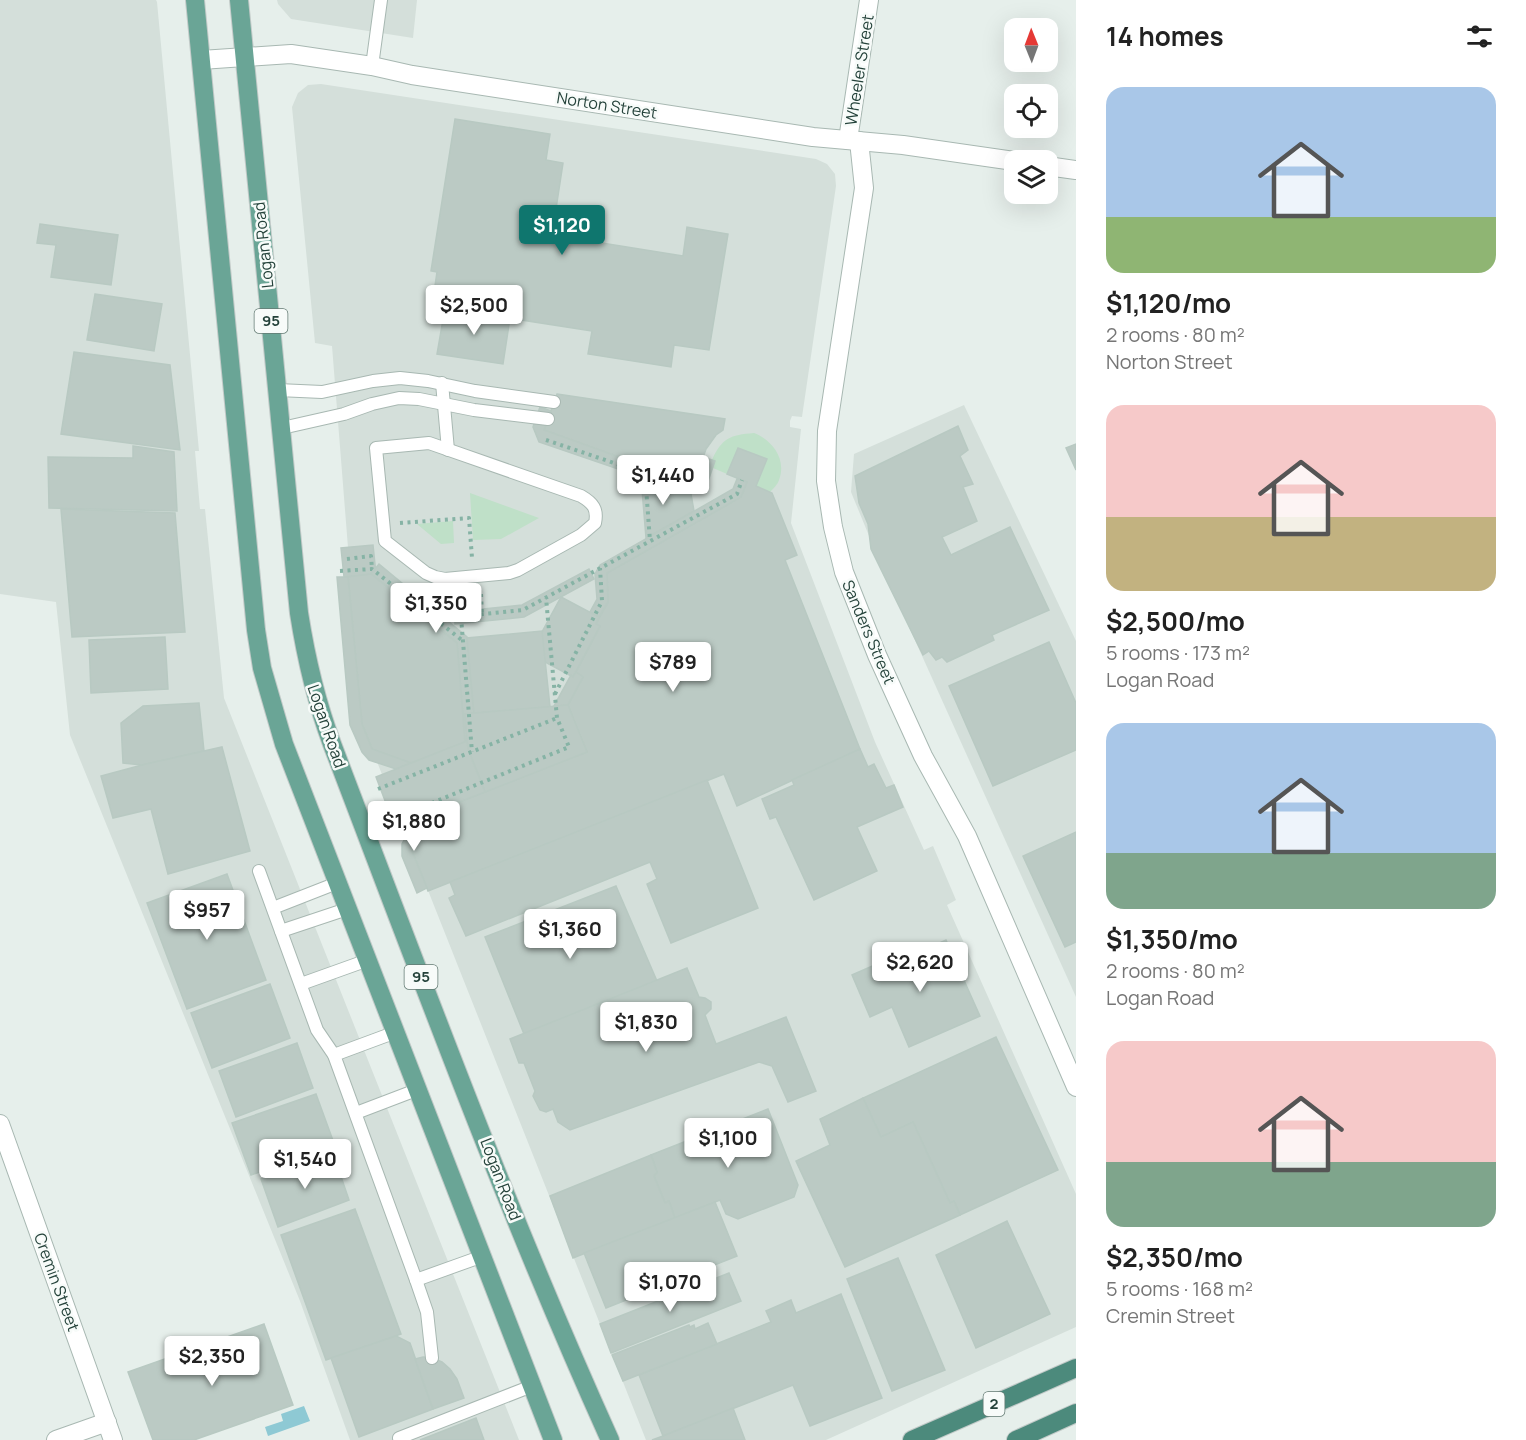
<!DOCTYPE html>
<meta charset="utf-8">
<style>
:root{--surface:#fff;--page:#f6f6f6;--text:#222;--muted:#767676;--accent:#0f766e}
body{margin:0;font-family:Manrope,sans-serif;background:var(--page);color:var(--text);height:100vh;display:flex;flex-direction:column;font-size:22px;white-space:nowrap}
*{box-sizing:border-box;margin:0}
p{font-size:20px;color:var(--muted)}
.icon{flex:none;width:33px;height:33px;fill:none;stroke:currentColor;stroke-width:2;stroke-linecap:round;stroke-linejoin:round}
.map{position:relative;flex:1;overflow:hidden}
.side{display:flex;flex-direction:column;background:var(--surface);width:450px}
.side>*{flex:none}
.needle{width:39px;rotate:359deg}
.fabs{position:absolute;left:1004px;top:18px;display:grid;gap:12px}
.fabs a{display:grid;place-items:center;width:54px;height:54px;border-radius:12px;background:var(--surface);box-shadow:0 6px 24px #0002;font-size:30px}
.price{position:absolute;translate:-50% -51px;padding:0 14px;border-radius:6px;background:#fff;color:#222;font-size:20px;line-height:39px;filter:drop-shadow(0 2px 3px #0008)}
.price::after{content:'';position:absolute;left:50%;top:36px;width:18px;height:14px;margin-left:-9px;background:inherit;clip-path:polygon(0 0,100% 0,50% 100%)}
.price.selected{background:var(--accent);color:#fff}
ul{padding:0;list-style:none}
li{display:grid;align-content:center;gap:12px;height:318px;padding:0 30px}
li span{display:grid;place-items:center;height:186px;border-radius:18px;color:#555}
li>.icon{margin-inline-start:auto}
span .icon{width:108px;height:108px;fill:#fffc;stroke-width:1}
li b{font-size:26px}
h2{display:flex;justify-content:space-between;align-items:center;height:72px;padding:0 30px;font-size:26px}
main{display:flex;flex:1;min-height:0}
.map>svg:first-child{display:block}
</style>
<main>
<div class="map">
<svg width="1076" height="1440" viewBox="0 0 1076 1440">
<rect width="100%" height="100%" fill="#e6efeb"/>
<!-- built -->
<g fill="#d4dfda">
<path d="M 0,0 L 156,0 L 157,2 L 199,451 L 195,451 L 200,509 L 205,509 L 224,698 L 519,1440 L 350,1440 L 300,1301 L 70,735 L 56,602 L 0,594 Z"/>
<path d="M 277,0 L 417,0 L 413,38 L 291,19 L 278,4 Z"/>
<path d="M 321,84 L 816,159 L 827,164 L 835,174 L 836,186 L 802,417 L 792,416 L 790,421 L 790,427 L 801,429 L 791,523 L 875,742 L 924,850 L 933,846 L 956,900 L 947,905 L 1076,1194 L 1076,1327 L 826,1440 L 646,1440 L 362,724 L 332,346 L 315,343 L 292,107 L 298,93 L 308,85 Z"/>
<path d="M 964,405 L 1076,641 L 1076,997 L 881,565 L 851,492 L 854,454 Z"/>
</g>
<!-- green -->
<g fill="#bfe0c8">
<path d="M 754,433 C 772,440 787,459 779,480 C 778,484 773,489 770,492 L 756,486 L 767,459 L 739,448 L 727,474 L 713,468 L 715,461 L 712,460 C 722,438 730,435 754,433 Z"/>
<path d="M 470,493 L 539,518 L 501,539 L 473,540 Z"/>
<path d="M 453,521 L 454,543 L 441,544 L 417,524 Z"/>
</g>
<!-- water -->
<path fill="#8ec9d4" d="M 304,1406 L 310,1421 L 268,1436 L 265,1427 L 283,1421 L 281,1414 Z"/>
<!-- building -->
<g fill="#bbcac4" stroke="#b8c9c2" stroke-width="1.5">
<path d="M 455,119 L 550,134 L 546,160 L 563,163 L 552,235 L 683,256 L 687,227 L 728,234 L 709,350 L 674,345 L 671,367 L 588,354 L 592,331 L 432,306 L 437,272 L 431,271 Z"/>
<path d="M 40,224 L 118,235 L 111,285 L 51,277 L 56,245 L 37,243 Z"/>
<path d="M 95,294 L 162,304 L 154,351 L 87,340 Z"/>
<path d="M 445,308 L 510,318 L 503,364 L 437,354 Z"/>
<path d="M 74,352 L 170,365 L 180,450 L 61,434 Z"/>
<path d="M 557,394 L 725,419 L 723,430 L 716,435 L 706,449 L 694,484 L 544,430 Z"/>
<path d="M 540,407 L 551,411 L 544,430 L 694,484 L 703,457 L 715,461 L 706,487 L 691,494 L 539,442 L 533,427 Z"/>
<path d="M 958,426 L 968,450 L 960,456 L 973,484 L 963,487 L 977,521 L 942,537 L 951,555 L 1010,527 L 1049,610 L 992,635 L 994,640 L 947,662 L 942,657 L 936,660 L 929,651 L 923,655 L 871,549 L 868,524 L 859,503 L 855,476 Z"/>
<path d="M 1076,444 L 1076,470 L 1066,448 Z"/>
<path d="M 133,446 L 174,452 L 177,511 L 49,508 L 48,457 L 133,458 Z"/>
<path d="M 738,448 L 767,459 L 756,486 L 772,493 L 797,555 L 785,560 L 860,749 L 737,806 L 724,774 L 428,891 L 412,851 L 431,813 L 587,752 L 568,705 L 583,677 L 576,672 L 600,626 L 596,624 L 608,602 L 607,573 L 741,497 L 747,482 L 727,474 Z"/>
<path d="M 641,477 L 691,494 L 694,511 L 646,538 Z"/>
<path d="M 737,479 L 747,482 L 741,497 L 607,573 L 608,602 L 599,617 L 590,612 L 597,599 L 595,574 L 600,565 L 733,489 Z"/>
<path d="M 61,509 L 175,513 L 185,632 L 72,637 Z"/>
<path d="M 373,545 L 376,574 L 344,577 L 341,548 Z"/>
<path d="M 379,564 L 467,637 L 474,713 L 465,714 L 467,741 L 465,742 L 457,643 L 371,574 Z"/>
<path d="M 589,569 L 594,579 L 524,617 L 455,624 L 454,612 L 522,605 Z"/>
<path d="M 371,574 L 457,643 L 465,742 L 411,763 L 372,749 L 362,724 L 348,577 Z"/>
<path d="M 337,577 L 348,577 L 362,724 L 372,749 L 411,763 L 396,769 L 369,760 L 362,752 L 350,725 Z"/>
<path d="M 561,597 L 599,617 L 596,624 L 600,626 L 573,677 L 530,654 Z"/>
<path d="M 542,631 L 550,707 L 474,713 L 467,638 Z"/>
<path d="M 165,637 L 168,689 L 91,693 L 89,640 Z"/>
<path d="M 1049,642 L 1076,703 L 1076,750 L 993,786 L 949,686 Z"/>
<path d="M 576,672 L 583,677 L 568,705 L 554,706 L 571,675 L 573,677 Z"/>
<path d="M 199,703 L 204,751 L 142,765 L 123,763 L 121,723 L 143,706 Z"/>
<path d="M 568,705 L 587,752 L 485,792 L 468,749 L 465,714 Z"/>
<path d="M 467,741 L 468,749 L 485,792 L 395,827 L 376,777 Z"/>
<path d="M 222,747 L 250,851 L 168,874 L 151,809 L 113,818 L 101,776 L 142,765 Z"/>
<path d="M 860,749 L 868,767 L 874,764 L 886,788 L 894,785 L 903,807 L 857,827 L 877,871 L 814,900 L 776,817 L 770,819 L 762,799 L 794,785 L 792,780 Z"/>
<path d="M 707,780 L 758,908 L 671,943 L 647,884 L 657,879 L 650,862 L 466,936 L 449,898 L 455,895 L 450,882 Z"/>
<path d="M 431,813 L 412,851 L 427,888 L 417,893 L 402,856 L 402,844 L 415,819 Z"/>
<path d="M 1076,832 L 1076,942 L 1065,947 L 1023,856 Z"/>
<path d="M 227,874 L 266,980 L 187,1009 L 147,903 Z"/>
<path d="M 616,886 L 657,981 L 524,1034 L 485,937 Z"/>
<path d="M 946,940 L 980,1016 L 909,1047 L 892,1007 L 870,1017 L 852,975 L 877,964 L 880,970 Z"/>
<path d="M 687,968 L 699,997 L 705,998 L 711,1002 L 711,1009 L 705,1015 L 716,1044 L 786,1017 L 816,1091 L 788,1102 L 772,1066 L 759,1062 L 570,1130 L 558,1122 L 553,1109 L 546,1112 L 540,1110 L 533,1096 L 535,1091 L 524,1063 L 519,1063 L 510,1039 Z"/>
<path d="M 270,984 L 290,1038 L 212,1068 L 191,1013 Z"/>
<path d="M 996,1037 L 1058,1170 L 960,1215 L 954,1201 L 950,1203 L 913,1122 L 881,1137 L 863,1098 Z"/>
<path d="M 297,1043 L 313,1088 L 236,1117 L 219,1071 Z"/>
<path d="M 316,1094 L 335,1146 L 251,1175 L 232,1123 Z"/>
<path d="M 863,1098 L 881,1137 L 913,1122 L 950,1203 L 954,1201 L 960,1215 L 845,1267 L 796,1161 L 830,1145 L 820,1119 Z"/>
<path d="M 768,1109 L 798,1185 L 794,1197 L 738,1219 L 726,1214 L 720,1200 L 675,1218 L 669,1201 L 665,1203 L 654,1176 L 657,1172 L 651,1155 Z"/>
<path d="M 333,1153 L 349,1200 L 278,1227 L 261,1179 Z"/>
<path d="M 651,1155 L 657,1172 L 654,1176 L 665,1203 L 669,1201 L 675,1218 L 573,1258 L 550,1196 Z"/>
<path d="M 715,1202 L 737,1256 L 606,1308 L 584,1253 Z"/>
<path d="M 355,1209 L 401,1334 L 326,1360 L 281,1235 Z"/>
<path d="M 1007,1221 L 1050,1314 L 976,1348 L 936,1255 Z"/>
<path d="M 898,1258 L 945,1370 L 892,1391 L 847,1279 Z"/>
<path d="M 729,1273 L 741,1301 L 611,1353 L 600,1324 Z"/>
<path d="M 841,1294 L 882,1398 L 810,1426 L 793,1385 L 663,1436 L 639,1375 L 771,1322 L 766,1311 L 791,1300 L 796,1313 Z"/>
<path d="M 708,1323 L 717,1344 L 623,1381 L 612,1355 L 689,1325 L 690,1327 L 694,1325 L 695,1329 Z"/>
<path d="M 264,1324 L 293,1405 L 194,1440 L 153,1440 L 128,1372 Z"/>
<path d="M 396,1336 L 410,1343 L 433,1409 L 359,1437 L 331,1358 Z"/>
<path d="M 423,1357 L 432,1358 L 442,1362 L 450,1369 L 457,1379 L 464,1398 L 433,1409 L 415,1359 Z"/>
<path d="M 733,1408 L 745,1440 L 652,1440 L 663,1436 Z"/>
<path d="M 476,1418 L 484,1440 L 420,1440 Z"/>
</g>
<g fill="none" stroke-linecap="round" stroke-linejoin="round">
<defs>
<g id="service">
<path d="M 372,66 L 381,0"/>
<path d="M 442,383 L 448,450"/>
<path d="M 278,390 L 322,392 L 373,381 L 400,378 L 428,381 L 475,391 L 554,402"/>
<path d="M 282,428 L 344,414 L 372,404 L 399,398 L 419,399 L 474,410 L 548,419"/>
<path d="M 429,443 L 581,496 C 593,503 598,509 595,523 L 581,535 L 518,570 L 509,573 L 445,579 L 435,577 L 426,573 L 385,541 L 376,448 Z"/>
<path d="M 259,871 L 317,1030 L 334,1055 L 416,1280 L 427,1312 L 432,1358"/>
<path d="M 273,908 L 337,883"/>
<path d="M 281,931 L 347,909"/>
<path d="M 301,984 L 368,960"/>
<path d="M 334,1055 L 396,1032"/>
<path d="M 356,1113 L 419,1089"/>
<path d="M 416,1280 L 483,1256"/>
<path d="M 399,1438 L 532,1386"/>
</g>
<g id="minor">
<path d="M 201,60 L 291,54 L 372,66 L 412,75 L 813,137 L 903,145 L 1014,161"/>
<path d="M 848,140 L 869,0"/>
<path d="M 859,141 L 864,188 L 827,431 L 826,481 L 833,527 L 844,572 L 877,655 L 923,756 L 967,836 L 1076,1087"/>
<path d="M 1047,166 L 1076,170"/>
<path d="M 0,1124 L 113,1440"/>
<path d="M 56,1440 L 107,1422"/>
</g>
<g id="primary">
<path d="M 195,0 L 256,630 L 262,668 L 284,744 L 553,1440"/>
<path d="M 239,0 L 299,613 C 306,658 316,701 332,744 C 421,977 507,1212 610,1440"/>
</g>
<g id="trunk">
<path d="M 912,1440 L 1076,1368"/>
<path d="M 1016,1440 L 1076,1413"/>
</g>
</defs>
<!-- service casing -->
<use href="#service" stroke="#a8b8b2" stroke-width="14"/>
<!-- minor casing -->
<use href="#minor" stroke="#a8b8b2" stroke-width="20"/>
<!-- primary casing -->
<use href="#primary" stroke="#c2cac8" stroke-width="20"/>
<!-- trunk casing -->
<use href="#trunk" stroke="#c2cac8" stroke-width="20"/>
<!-- path -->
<g stroke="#86b3a5" stroke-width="4" stroke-dasharray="3 4.5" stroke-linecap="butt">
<path d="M 546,440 L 691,489 L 700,485 L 707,461"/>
<path d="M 645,474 L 650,541"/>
<path d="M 400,523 L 469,518 L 472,558"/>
<path d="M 347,559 L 371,556 L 372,569"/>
<path d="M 340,571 L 372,569 L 463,641"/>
<path d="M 481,594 L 482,614"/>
<path d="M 461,617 L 472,752"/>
<path d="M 436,619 L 523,610 L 737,494 L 742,480"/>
<path d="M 555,694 L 602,601 L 600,568"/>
<path d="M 378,789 L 557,718"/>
<path d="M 390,820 L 569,747 L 557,718 L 546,598"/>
</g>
<!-- service -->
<use href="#service" stroke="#fff" stroke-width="12"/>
<!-- minor -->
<use href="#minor" stroke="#fff" stroke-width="18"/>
<!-- primary -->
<use href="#primary" stroke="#6aa596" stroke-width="18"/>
<!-- trunk -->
<use href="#trunk" stroke="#4c8a7c" stroke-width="18"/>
</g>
<g text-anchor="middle" stroke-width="5" stroke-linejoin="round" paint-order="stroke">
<!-- shield labels -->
<g fill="#f7fbf9" stroke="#637a73" stroke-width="1.5">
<rect x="254.5" y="309" width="33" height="24" rx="4.5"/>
<rect x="404.5" y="965" width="33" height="24" rx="4.5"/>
<rect x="983.5" y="1392" width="21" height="24" rx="4.5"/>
</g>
<g font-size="15" font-weight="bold" fill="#24423a">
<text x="271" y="326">95</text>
<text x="421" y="982">95</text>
<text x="994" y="1409">2</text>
</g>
<!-- street labels -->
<g font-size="16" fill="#24423a" stroke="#f7fbf9">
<text transform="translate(859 70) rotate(-81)" y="6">Wheeler Street</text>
<text transform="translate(607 105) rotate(9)" y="6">Norton Street</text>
<text transform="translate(263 245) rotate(-96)" y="6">Logan Road</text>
<text transform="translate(869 632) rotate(67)" y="6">Sanders Street</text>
<text transform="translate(327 726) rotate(71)" y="6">Logan Road</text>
<text transform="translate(501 1179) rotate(69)" y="6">Logan Road</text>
<text transform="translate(57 1282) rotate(70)" y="6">Cremin Street</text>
</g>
</g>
</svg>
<div class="fabs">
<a><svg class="needle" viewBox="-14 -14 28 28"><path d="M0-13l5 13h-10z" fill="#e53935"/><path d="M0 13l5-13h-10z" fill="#767676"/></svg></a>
<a><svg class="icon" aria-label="locate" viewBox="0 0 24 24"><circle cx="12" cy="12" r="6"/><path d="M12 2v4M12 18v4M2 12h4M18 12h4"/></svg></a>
<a><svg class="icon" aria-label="layers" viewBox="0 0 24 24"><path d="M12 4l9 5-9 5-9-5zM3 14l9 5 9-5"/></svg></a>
</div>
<b class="price selected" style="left:562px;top:256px">$1,120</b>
<b class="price" style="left:474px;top:336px">$2,500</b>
<b class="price" style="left:663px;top:506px">$1,440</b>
<b class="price" style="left:436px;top:634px">$1,350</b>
<b class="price" style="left:673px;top:693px">$789</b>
<b class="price" style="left:414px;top:852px">$1,880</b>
<b class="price" style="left:207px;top:941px">$957</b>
<b class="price" style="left:570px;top:960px">$1,360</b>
<b class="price" style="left:920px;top:993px">$2,620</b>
<b class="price" style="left:646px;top:1053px">$1,830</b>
<b class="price" style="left:728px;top:1169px">$1,100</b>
<b class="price" style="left:305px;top:1190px">$1,540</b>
<b class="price" style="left:670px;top:1313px">$1,070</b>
<b class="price" style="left:212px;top:1387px">$2,350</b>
</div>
<section class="side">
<h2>14 homes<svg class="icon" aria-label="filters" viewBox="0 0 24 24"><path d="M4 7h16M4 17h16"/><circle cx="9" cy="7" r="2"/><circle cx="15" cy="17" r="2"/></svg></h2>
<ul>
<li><span style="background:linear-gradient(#a9c7e8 70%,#8fb573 0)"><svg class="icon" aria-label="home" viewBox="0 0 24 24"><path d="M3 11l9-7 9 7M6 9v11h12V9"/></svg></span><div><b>$1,120/mo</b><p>2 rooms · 80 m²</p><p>Norton Street</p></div></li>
<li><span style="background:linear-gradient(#f6c9c9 60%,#c2b280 0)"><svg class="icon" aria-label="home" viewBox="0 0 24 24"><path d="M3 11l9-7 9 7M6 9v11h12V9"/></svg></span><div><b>$2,500/mo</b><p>5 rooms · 173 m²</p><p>Logan Road</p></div></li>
<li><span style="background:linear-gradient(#a9c7e8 70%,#7fa58c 0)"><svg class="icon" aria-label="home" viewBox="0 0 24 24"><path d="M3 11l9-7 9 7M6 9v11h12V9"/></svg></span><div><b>$1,350/mo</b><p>2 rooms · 80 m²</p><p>Logan Road</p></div></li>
<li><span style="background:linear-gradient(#f6c9c9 65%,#7fa58c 0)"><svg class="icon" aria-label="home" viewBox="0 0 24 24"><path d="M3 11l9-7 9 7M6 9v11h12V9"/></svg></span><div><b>$2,350/mo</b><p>5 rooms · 168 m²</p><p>Cremin Street</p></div></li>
</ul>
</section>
</main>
